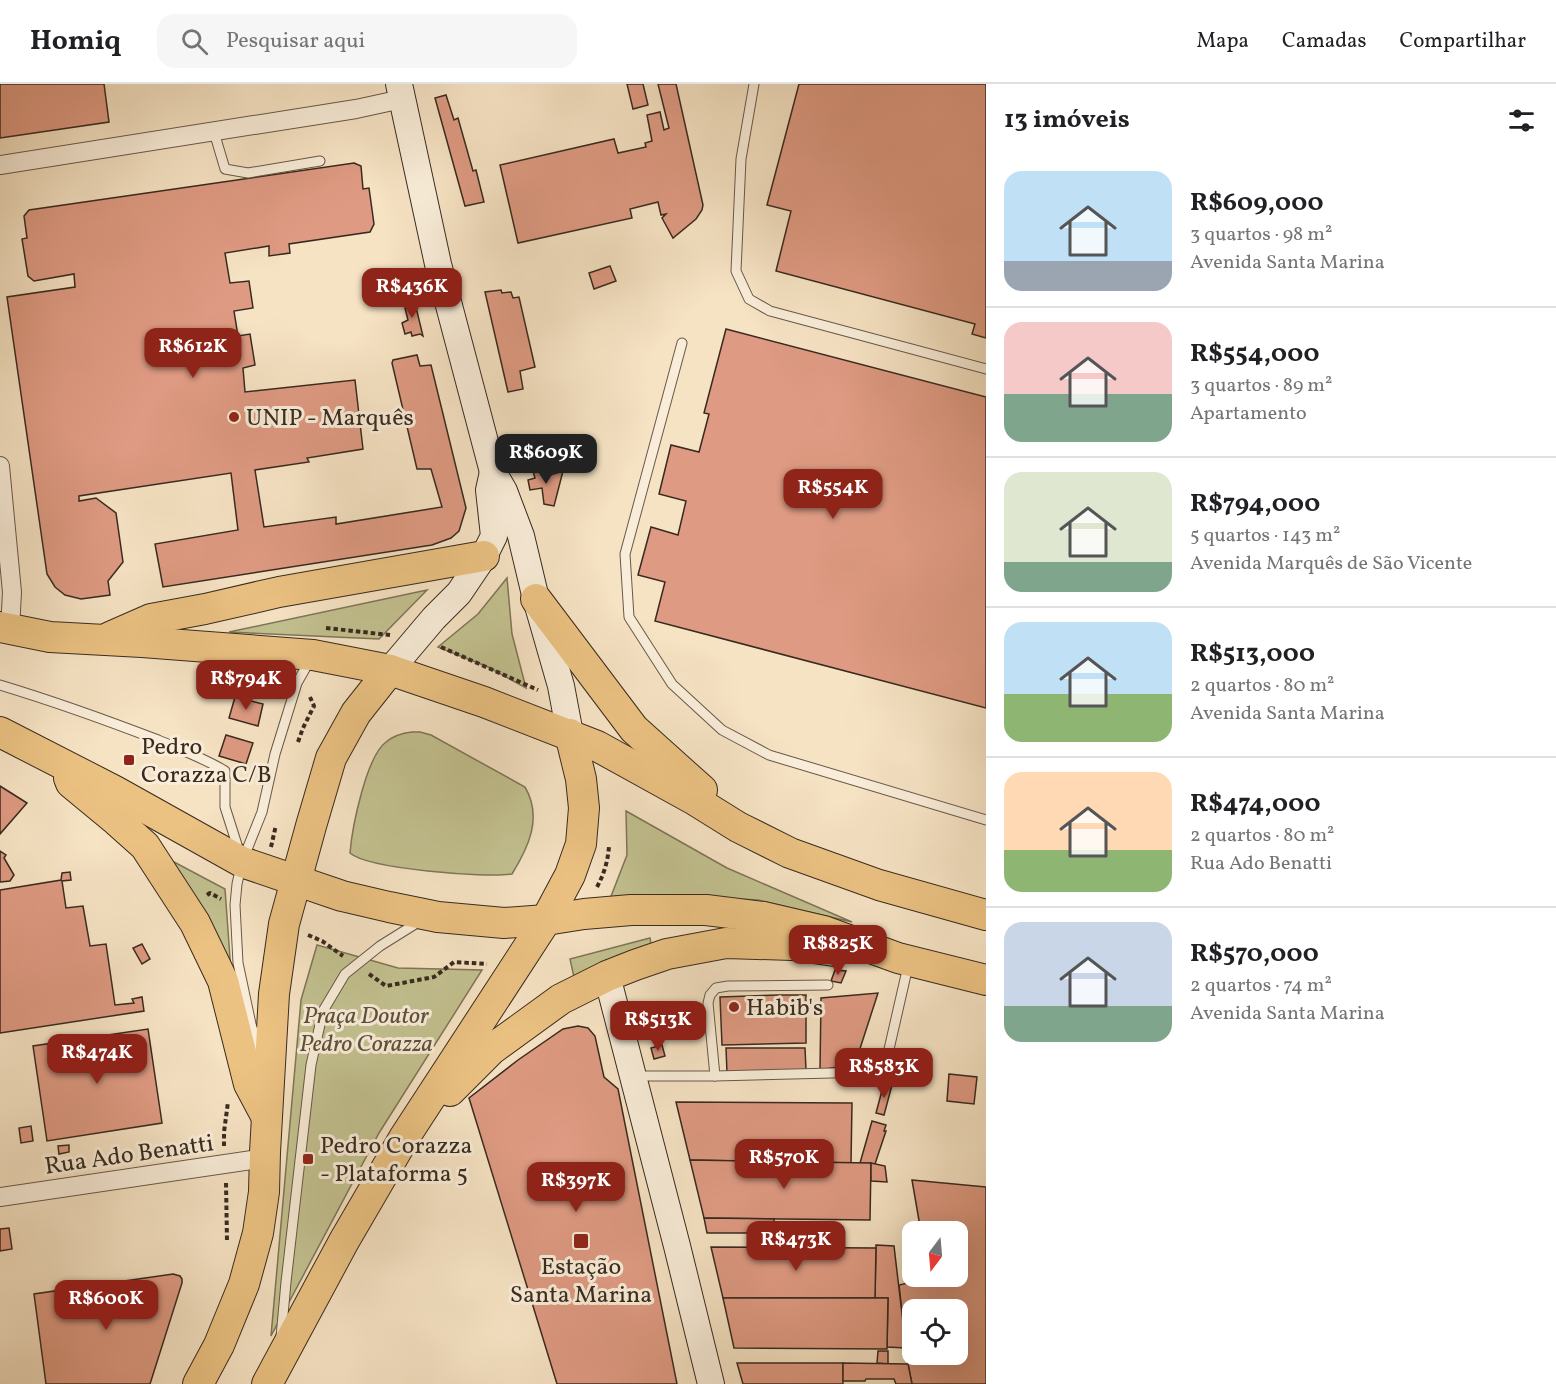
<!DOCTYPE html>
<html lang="pt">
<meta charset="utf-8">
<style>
:root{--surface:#fff;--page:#f6f6f6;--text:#202124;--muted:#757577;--line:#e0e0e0;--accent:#8f2418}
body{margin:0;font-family:Vollkorn,serif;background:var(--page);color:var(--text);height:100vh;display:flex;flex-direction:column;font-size:22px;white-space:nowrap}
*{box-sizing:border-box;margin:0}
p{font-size:20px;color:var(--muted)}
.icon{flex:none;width:33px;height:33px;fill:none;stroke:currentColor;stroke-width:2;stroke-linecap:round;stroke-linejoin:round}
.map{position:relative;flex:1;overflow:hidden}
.panel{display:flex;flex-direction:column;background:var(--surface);width:570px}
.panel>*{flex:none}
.needle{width:39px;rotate:196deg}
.tools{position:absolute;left:902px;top:1137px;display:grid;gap:12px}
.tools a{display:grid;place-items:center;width:66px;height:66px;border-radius:12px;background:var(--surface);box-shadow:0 6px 24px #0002;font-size:30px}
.price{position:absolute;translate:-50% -51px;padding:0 14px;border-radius:12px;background:var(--accent);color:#fff;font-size:20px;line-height:39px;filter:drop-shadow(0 2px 3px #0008)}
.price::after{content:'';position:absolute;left:50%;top:36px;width:18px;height:14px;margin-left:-9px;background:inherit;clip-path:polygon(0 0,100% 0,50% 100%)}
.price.selected{background:#222;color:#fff}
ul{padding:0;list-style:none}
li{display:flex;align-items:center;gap:18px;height:150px;padding:0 18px}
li+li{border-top:2px solid var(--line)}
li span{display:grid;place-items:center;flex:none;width:168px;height:120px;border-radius:18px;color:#555}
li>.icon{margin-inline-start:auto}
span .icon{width:72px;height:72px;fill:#fffc;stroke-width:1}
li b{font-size:26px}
h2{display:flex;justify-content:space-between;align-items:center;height:72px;padding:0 18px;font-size:26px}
header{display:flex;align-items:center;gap:36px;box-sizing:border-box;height:84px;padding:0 30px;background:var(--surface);border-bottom:2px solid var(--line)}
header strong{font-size:28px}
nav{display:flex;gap:33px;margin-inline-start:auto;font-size:21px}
.search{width:420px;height:54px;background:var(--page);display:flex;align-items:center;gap:15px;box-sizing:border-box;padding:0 21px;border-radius:18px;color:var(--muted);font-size:22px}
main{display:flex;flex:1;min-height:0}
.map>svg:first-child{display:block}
</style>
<header>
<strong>Homiq</strong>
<div class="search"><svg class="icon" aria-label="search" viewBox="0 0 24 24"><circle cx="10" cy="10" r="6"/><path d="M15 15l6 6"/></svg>Pesquisar aqui</div>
<nav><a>Mapa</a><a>Camadas</a><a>Compartilhar</a></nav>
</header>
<main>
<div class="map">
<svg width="986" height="1300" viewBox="0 0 986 1300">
<rect width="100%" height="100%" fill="#f6e3c4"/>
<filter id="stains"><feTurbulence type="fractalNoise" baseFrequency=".00333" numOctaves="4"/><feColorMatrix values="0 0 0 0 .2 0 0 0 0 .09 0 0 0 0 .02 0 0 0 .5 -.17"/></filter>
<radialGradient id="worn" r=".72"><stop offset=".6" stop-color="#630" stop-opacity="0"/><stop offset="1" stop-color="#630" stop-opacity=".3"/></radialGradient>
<!-- green -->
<g fill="#c3c190" stroke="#7e7658" stroke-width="1.5">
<path d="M 507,494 L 512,550 L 526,604 L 488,583 L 438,563 L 478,530 Z"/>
<path d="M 427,506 L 379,555 L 229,548 Z"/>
<path d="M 412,648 L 420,648 L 431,651 L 525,703 C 543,734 528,764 512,790 C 485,794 368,785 350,769 C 352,744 366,673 386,658 C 393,652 403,649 412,648 Z"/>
<path d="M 626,727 L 727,784 L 852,838 L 758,816 L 665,811 L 610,815 L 627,771 Z"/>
<path d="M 174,778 L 225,805 L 231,888 L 173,789 Z"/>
<path d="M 650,854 L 652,866 L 574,893 L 570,875 Z"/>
<path d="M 317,861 L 398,884 L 482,886 L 379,1049 L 271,1252 L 301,916 Z"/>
</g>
<!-- building -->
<g fill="#de9a82" stroke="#382a1f" stroke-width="1.5" fill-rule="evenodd">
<path d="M 0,0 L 104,0 L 109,38 L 0,54 Z"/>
<path d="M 627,0 L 643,0 L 648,21 L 633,25 Z"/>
<path d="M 658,0 L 676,0 L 703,121 L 702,126 L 696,135 L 673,154 L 662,134 L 666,130 L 661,131 L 658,118 L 630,125 L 632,134 L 518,159 L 500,81 L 614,55 L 618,69 L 646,63 L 645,59 L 652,57 L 647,31 L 660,28 L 664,46 L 669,44 Z"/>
<path d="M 799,0 L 986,0 L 986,254 L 972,250 L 975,240 L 776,187 L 791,127 L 767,121 Z"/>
<path d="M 446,11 L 454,36 L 458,34 L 473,87 L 476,86 L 484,118 L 465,122 L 435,14 Z"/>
<path d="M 354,79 L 361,82 L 363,105 L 369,104 L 374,140 L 370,148 L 289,160 L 290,169 L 269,172 L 269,162 L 225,169 L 230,199 L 249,197 L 253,224 L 234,227 L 238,252 L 250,250 L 255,281 L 243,284 L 245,308 L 355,296 L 363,365 L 307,374 L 309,378 L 255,386 L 264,443 L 336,433 L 336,440 L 442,423 L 431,385 L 417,385 L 392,279 L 393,276 L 417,271 L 420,282 L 431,281 L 466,424 L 459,447 L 451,454 L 432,461 L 163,503 L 155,460 L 238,446 L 231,389 L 79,412 L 79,417 L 96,414 L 116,429 L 123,478 L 108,497 L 110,511 L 81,515 L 65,511 L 55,503 L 47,490 L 7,213 L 75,203 L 74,190 L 34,197 L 28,192 L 22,155 L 27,154 L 24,132 L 29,126 Z"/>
<path d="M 610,182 L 616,197 L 594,205 L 589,189 Z"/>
<path d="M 501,206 L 502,209 L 511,208 L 513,214 L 519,213 L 535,283 L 520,287 L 523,305 L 508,308 L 485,208 Z"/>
<path d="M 412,207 L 423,252 L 420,250 L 412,252 L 411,248 L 405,250 L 402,239 L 408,236 L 405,224 Z"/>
<path d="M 726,245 L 986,313 L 986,624 L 655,537 L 665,498 L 638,491 L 651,443 L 678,451 L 686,417 L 659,410 L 671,361 L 699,368 L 709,330 L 704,329 Z"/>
<path d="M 541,382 L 544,393 L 563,387 L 554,422 L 544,420 L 542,404 L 530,406 L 528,396 L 535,394 L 532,384 Z"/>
<path d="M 235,613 L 263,620 L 258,642 L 229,634 Z"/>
<path d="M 226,651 L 253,659 L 246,680 L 219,672 Z"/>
<path d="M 0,702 L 27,719 L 0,750 Z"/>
<path d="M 0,767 L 6,771 L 4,774 L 14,791 L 10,797 L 0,798 Z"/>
<path d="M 70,788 L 71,796 L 62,797 L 66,824 L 83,822 L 90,862 L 106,860 L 115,921 L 134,919 L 132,915 L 142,913 L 144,927 L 0,949 L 0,806 L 61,796 L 62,789 Z"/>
<path d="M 142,860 L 150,875 L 142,880 L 133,864 Z"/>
<path d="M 835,886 L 846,887 L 841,899 L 831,897 Z"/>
<path d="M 878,909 L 855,980 L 820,986 L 821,914 Z"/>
<path d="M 778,911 L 806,911 L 806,959 L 722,961 L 720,913 Z"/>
<path d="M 578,942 L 588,944 L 595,952 L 604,993 L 618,1005 L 677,1300 L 557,1300 L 469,1014 L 518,976 L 563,945 Z"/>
<path d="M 148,945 L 162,1039 L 47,1057 L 33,962 Z"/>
<path d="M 662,961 L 665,972 L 654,975 L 651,964 Z"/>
<path d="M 726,964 L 805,964 L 806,986 L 727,989 Z"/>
<path d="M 949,990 L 977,993 L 974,1020 L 947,1017 Z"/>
<path d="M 884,999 L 892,1001 L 884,1031 L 876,1029 Z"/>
<path d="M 676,1018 L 852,1019 L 851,1079 L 690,1076 Z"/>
<path d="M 872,1037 L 886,1041 L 884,1047 L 886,1047 L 875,1080 L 860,1079 Z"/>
<path d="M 31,1042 L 33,1057 L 21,1059 L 19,1044 Z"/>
<path d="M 69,1061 L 69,1068 L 59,1070 L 58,1062 Z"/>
<path d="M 690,1076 L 871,1079 L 870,1136 L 704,1134 Z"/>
<path d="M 871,1079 L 885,1082 L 887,1098 L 871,1097 Z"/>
<path d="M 912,1096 L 986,1103 L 986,1300 L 912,1300 L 908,1280 L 899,1201 L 930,1194 L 930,1192 L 957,1192 L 957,1148 L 921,1148 ZM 912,1226 L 957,1226 L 957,1270 L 912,1270 Z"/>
<path d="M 704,1134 L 774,1135 L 774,1149 L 707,1149 Z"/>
<path d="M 9,1144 L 12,1165 L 0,1167 L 0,1145 Z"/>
<path d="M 876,1161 L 894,1162 L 906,1264 L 887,1263 L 888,1214 L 875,1214 Z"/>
<path d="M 711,1163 L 876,1164 L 875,1214 L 723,1214 Z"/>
<path d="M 173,1190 L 180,1192 L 182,1195 L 182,1199 L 150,1300 L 46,1300 L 34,1210 Z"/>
<path d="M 723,1214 L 888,1214 L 887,1265 L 734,1264 Z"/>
<path d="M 878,1267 L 888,1267 L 888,1280 L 877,1279 Z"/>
<path d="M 737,1279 L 843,1279 L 843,1300 L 743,1300 Z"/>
<path d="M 843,1279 L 908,1280 L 912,1300 L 896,1300 L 894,1295 L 866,1295 L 865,1297 L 843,1297 Z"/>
</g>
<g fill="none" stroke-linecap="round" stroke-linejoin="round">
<defs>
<g id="lane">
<path d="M 754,0 L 741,75 L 736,187 L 749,215 L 770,227 L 986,285"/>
<path d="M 214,48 L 225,85 L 248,89 L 320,77"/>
<path d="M 682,259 L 625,470 L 629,533 L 672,600 L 722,646 L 769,671 L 986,736"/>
<path d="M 0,601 C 53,617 106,636 158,656 C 181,666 204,674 225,687 L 225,723 L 239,767"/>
<path d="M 259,967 L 251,940 L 238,879 L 235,821 L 237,800 L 242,778 L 262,728 L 275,670 L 297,599 L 310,576"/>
<path d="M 636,992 L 715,992 L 872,988 L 882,981 L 887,974 L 908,882"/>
<path d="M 715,992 L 708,919 L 710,911 L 716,904 L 728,902 L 828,901"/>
<path d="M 281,1253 L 286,1198 L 311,981 L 323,927 L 345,890 L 380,862 L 420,837"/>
</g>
<g id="street">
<path d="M 0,81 L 356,25 L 402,15"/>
<path d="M 0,382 L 12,508 L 10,546"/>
<path d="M 0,1113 L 265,1074"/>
</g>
<g id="secondary">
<path d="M 399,0 L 438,180 L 493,388 L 504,407 L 521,452 L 536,515 L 561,602 L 570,650"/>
<path d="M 390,586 L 434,534 L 459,509 L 484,472 L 494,452 L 489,406 L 493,388"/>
<path d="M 607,892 L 677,1162 L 711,1300"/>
</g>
<g id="primary">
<path d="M 536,515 L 634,645 L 702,706"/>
<path d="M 0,543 L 50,553 L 142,558 L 313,571 L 390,586 L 484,618 L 597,662 L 693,715 L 738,743 L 790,769 L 879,801 L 986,831"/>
<path d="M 110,553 L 151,535 L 205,525 L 279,508 L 484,472"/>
<path d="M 0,648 L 115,707 L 242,778 L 342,812 L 389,823 L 438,833 L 504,839 L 546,836 L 584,830 L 631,826 L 706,826 L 764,833 L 824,847 L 898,874 L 986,896"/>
<path d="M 69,694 L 71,699 L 117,737 L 145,762 L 195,839 L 223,897 L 249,1000 L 265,1030"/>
<path d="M 450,1007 L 492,965 L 561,915 L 607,892 L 635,881 L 667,870 L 726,859 L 792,861 L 834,867"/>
<path d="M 198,1300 L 219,1261 L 244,1200 L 258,1149 L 264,1108 L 265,1068 L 274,910 L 284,840 L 311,742 L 331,674 L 356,629 L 390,586"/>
<path d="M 267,1300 L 344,1157 L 404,1054 L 546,836 L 570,791 L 581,760 L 584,724 L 581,695 L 570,650"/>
</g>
</defs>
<!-- lane casing -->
<use href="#lane" stroke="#685848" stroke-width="11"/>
<!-- street casing -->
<use href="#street" stroke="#685848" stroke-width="20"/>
<!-- secondary casing -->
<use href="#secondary" stroke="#382a1f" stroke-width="28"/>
<!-- primary casing -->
<use href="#primary" stroke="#382a1f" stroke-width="32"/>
<!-- path -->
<g stroke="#382a1f" stroke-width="4" stroke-dasharray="4.5 3" stroke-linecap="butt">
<path d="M 326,544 L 390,551"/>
<path d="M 441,563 L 538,606"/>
<path d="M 298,658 L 303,644 L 314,622 L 310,613"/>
<path d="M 271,763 L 276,741"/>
<path d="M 597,803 C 604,790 608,777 609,762"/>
<path d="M 207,811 L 210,809 L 221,815"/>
<path d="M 308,851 L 322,857 L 343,872"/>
<path d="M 369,890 L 386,902 L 434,893 L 454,878 L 487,880"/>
<path d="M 224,1062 L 224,1048 L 228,1018"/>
<path d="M 226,1099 L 227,1157"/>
</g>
<!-- lane -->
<use href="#lane" stroke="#f9edd9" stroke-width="9"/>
<!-- street -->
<use href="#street" stroke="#f9edd9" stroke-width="18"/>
<!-- secondary -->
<use href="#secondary" stroke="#f9edd9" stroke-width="26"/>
<!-- primary -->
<use href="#primary" stroke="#ebc282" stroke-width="30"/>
</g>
<!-- markers -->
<g fill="#8f2418" stroke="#f9edd9" stroke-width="2">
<circle cx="234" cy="333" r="6"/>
<rect x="123" y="670" width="12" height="12" rx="3"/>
<circle cx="734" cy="923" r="6"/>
<rect x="302" y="1069" width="12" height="12" rx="3"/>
<rect x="573" y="1149" width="16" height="16" rx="3"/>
</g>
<g text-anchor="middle" stroke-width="6" stroke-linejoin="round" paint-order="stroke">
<!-- poi labels -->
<g font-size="24" fill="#382a1f" stroke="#f9edd9" text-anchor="start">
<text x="246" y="341">UNIP - Marquês</text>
<text x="141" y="670">Pedro<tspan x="141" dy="28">Corazza C/B</tspan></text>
<text x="746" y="931">Habib's</text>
<text x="320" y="1069">Pedro Corazza<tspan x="320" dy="28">- Plataforma 5</tspan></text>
<text x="581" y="1190" text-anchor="middle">Estação<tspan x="581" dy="28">Santa Marina</tspan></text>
</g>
<!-- park labels -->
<g font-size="24" font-style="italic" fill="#5b503b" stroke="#f9edd9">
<text x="366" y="939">Praça Doutor<tspan x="366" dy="28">Pedro Corazza</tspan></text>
</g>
<!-- street labels -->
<g font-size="24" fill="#382a1f" stroke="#f9edd9">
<text transform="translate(129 1070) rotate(-8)" y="8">Rua Ado Benatti</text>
</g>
</g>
<rect width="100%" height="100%" filter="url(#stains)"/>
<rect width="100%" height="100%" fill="url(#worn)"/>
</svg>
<div class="tools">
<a><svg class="needle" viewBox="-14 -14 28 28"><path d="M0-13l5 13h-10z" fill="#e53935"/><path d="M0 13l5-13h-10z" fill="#757577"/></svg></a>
<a><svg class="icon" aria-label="locate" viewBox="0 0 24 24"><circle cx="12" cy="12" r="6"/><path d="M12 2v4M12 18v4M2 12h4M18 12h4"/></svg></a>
</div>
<b class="price" style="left:412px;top:235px">R$436K</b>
<b class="price" style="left:193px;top:295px">R$612K</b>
<b class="price selected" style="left:546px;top:401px">R$609K</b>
<b class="price" style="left:833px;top:436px">R$554K</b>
<b class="price" style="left:246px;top:627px">R$794K</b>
<b class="price" style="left:838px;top:892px">R$825K</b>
<b class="price" style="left:658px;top:968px">R$513K</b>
<b class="price" style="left:97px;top:1001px">R$474K</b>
<b class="price" style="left:884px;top:1015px">R$583K</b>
<b class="price" style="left:784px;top:1106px">R$570K</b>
<b class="price" style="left:576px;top:1129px">R$397K</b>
<b class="price" style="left:796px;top:1188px">R$473K</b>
<b class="price" style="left:106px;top:1247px">R$600K</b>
</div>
<section class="panel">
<h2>13 imóveis<svg class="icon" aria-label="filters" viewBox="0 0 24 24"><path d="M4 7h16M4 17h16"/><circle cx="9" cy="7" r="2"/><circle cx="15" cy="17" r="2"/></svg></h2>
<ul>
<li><span style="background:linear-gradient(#bfe0f5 75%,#9aa5b1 0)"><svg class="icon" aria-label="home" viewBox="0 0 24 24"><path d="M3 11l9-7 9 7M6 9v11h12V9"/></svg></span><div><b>R$609,000</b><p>3 quartos · 98 m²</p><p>Avenida Santa Marina</p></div></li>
<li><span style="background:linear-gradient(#f6c9c9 60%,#7fa58c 0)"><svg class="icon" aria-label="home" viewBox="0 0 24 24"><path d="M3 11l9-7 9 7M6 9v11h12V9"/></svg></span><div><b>R$554,000</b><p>3 quartos · 89 m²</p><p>Apartamento</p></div></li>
<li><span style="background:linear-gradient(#dfe7d0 75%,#7fa58c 0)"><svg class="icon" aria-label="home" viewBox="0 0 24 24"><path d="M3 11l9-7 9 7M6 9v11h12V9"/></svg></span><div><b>R$794,000</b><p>5 quartos · 143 m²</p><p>Avenida Marquês de São Vicente</p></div></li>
<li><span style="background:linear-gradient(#bfe0f5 60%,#8fb573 0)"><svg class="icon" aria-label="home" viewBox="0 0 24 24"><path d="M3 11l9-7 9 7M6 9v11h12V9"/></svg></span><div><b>R$513,000</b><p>2 quartos · 80 m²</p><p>Avenida Santa Marina</p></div></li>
<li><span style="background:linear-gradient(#ffd9b3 65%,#8fb573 0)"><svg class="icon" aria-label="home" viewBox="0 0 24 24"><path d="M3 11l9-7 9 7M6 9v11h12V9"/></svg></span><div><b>R$474,000</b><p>2 quartos · 80 m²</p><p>Rua Ado Benatti</p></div></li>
<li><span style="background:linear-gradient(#c9d6e8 70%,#7fa58c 0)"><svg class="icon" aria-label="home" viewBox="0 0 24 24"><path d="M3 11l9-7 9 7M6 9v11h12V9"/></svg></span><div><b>R$570,000</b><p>2 quartos · 74 m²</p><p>Avenida Santa Marina</p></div></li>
</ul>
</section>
</main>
